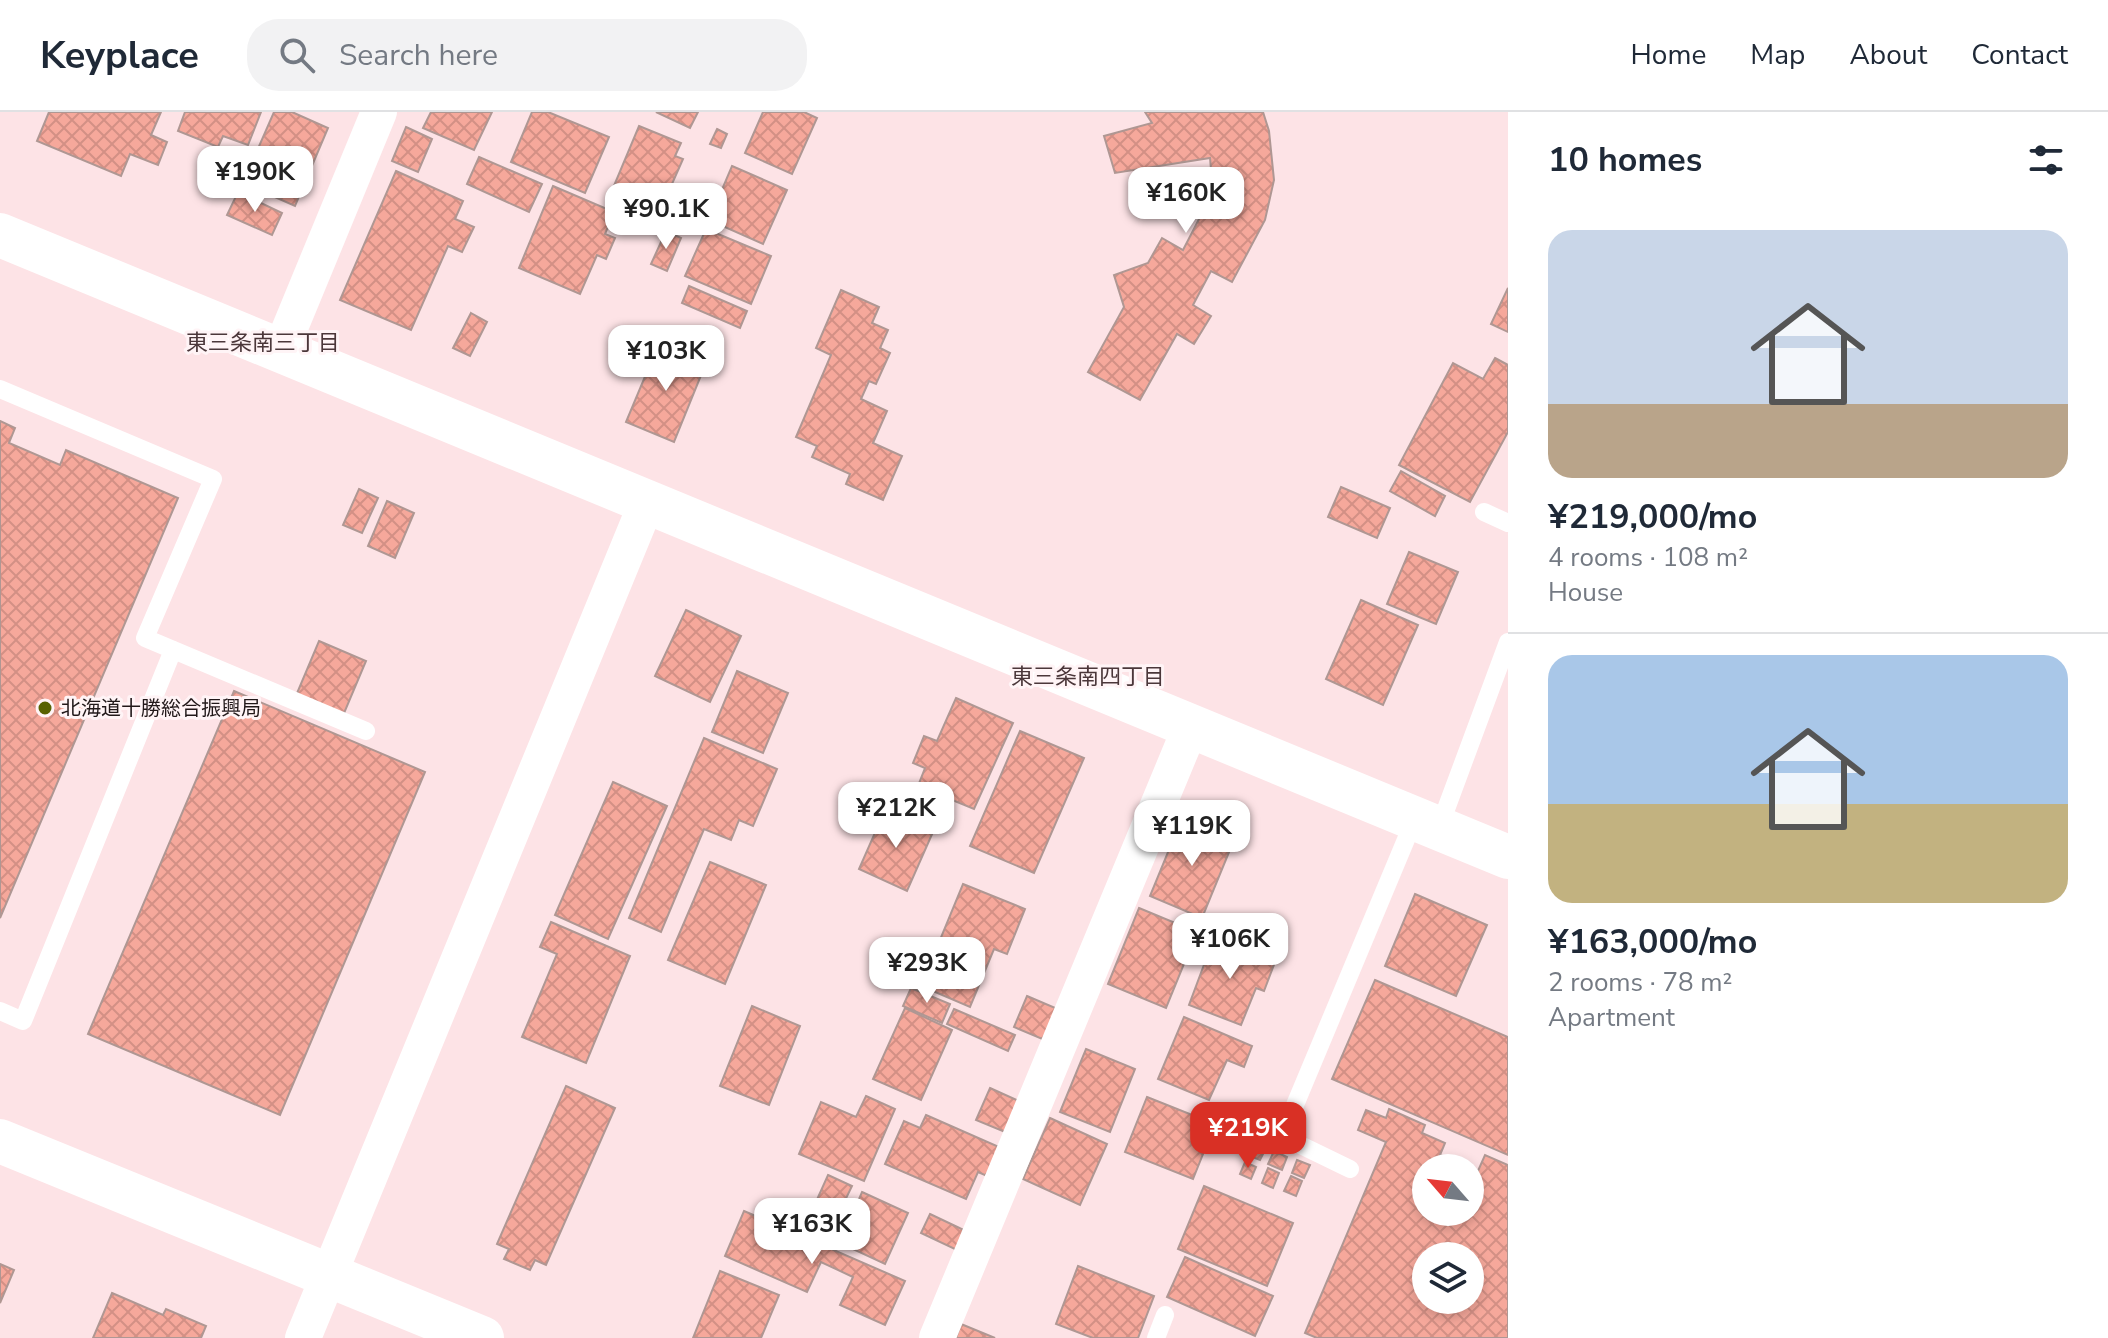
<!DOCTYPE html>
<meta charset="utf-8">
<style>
:root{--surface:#fff;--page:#f2f2f3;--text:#1f2937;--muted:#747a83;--line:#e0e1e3;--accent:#d93025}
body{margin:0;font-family:"Nunito Sans","Noto Sans JP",sans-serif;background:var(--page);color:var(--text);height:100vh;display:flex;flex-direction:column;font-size:30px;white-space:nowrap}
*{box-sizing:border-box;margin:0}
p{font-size:26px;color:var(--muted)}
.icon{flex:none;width:44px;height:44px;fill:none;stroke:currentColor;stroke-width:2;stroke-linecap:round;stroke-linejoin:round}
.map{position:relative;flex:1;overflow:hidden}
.panel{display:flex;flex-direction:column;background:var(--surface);width:600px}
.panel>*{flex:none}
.needle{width:52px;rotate:298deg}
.buttons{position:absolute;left:1412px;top:1042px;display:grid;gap:16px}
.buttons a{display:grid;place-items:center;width:72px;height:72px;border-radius:50%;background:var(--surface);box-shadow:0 4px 12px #0003;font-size:40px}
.price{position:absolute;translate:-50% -68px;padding:0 18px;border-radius:16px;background:#fff;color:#222;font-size:26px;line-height:52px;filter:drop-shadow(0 2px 4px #0008)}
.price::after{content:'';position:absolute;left:50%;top:48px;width:24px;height:18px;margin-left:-12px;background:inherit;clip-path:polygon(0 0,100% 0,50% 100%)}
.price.active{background:var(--accent);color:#fff}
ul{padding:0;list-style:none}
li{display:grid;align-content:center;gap:16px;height:424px;padding:0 40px}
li+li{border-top:2px solid var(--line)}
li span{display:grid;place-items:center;height:248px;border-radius:24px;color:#555}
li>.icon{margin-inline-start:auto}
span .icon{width:144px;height:144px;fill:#fffc;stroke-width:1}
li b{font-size:34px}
h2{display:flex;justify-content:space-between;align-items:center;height:96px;padding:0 40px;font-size:34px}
header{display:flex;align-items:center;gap:48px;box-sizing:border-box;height:112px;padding:0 40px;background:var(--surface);border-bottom:2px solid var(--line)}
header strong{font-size:38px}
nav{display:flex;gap:44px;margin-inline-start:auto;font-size:28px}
.search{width:560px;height:72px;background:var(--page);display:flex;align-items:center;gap:20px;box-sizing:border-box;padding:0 28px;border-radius:32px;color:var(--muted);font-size:30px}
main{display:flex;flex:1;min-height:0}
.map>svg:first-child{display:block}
</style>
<header>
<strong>Keyplace</strong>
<div class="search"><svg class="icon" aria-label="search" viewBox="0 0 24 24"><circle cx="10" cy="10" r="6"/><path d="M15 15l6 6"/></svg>Search here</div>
<nav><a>Home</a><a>Map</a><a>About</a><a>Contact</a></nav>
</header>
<main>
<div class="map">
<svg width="1508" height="1226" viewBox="0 0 1508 1226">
<defs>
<pattern id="building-cross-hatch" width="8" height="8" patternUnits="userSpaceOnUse" patternTransform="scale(2)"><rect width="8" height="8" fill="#f6a89b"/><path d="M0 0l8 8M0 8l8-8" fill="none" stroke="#d39085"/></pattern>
</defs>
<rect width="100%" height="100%" fill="#fde3e6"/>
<!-- building -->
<g fill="url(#building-cross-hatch)" stroke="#af9793" stroke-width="2" fill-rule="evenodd">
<path d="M 49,0 L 161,0 L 151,23 L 167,30 L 158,53 L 130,42 L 121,64 L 37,29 Z"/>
<path d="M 185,0 L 261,0 L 248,33 L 223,24 L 218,35 L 178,19 Z"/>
<path d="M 274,0 L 292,0 L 328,16 L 295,94 L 243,71 Z"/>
<path d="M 431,0 L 492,0 L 474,38 L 423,16 Z"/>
<path d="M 532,0 L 548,0 L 609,25 L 585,81 L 511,50 Z"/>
<path d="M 656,0 L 698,0 L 690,16 Z"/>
<path d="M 763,0 L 804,0 L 817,6 L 792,62 L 745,41 Z"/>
<path d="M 1145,0 L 1263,0 L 1269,19 L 1274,68 L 1265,108 L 1232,170 L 1211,159 L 1193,193 L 1211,204 L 1194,232 L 1177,222 L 1140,288 L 1088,260 L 1124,195 L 1114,163 L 1148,151 L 1162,126 L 1183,138 L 1213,80 L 1210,46 L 1115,61 L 1104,24 L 1152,11 Z"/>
<path d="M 639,14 L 681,31 L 675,44 L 683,47 L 661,97 L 653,93 L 648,105 L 608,88 Z"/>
<path d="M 406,15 L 432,27 L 418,60 L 392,49 Z"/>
<path d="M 717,17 L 727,22 L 721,36 L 710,32 Z"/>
<path d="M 479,45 L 542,72 L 529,100 L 467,72 Z"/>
<path d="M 732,54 L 787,78 L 763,132 L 709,108 Z"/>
<path d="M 396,59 L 463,89 L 455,107 L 474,115 L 462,140 L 448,134 L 411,218 L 340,188 Z"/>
<path d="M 553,74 L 614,100 L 605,122 L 615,126 L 606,147 L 597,143 L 580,182 L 519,156 Z"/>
<path d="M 238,80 L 282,101 L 272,123 L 227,103 Z"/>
<path d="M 706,117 L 771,144 L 751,192 L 685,164 Z"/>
<path d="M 666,119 L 681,126 L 667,159 L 651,152 Z"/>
<path d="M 689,174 L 747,199 L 740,216 L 682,191 Z"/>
<path d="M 1508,176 L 1508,220 L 1491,212 Z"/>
<path d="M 841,178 L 879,195 L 872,211 L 888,218 L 880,236 L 890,241 L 876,272 L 869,269 L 861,287 L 887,299 L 873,331 L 902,344 L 883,388 L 846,372 L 850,362 L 812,345 L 817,334 L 796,325 L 831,243 L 816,236 Z"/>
<path d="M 471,201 L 487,210 L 470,244 L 453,236 Z"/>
<path d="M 659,231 L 706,251 L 674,330 L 626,310 Z"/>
<path d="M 1495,246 L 1508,253 L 1508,320 L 1470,390 L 1399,353 L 1453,251 L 1483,267 Z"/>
<path d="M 0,309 L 15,316 L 9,331 L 60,353 L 66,338 L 178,386 L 0,806 Z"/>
<path d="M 1401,359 L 1445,384 L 1435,404 L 1390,379 Z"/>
<path d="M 1341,375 L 1390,396 L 1377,426 L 1328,405 Z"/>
<path d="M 359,377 L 378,386 L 362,421 L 343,413 Z"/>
<path d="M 387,389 L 414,401 L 395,446 L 368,434 Z"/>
<path d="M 1409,440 L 1458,460 L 1436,512 L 1387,492 Z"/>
<path d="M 1361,488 L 1418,513 L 1383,593 L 1326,567 Z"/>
<path d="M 686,498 L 741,524 L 710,590 L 655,564 Z"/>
<path d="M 319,529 L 366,549 L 342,606 L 295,586 Z"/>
<path d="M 737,559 L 788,581 L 763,641 L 712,620 Z"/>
<path d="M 234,579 L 425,660 L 280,1003 L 88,922 Z"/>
<path d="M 956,586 L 1013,611 L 974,697 L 918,674 L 925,656 L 913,651 L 924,624 L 937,629 Z"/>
<path d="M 1020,619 L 1084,646 L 1034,761 L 970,734 Z"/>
<path d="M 704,626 L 777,657 L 753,714 L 739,708 L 731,728 L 704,717 L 661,820 L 629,806 Z"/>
<path d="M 613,670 L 667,694 L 608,827 L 555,803 Z"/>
<path d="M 885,698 L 933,720 L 907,779 L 859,757 Z"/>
<path d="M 1182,706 L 1234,728 L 1202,806 L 1150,784 Z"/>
<path d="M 710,750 L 766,773 L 725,872 L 668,848 Z"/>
<path d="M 963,772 L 1025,797 L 1007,842 L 994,837 L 970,895 L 921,874 Z"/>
<path d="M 1415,782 L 1487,813 L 1456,884 L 1385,854 Z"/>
<path d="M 1139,796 L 1197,820 L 1166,896 L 1108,872 Z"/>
<path d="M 551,810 L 630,844 L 586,951 L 522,925 L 557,842 L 540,835 Z"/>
<path d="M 1214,826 L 1275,850 L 1264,879 L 1256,876 L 1241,913 L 1189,893 Z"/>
<path d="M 1375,868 L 1508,925 L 1508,1043 L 1332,967 Z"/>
<path d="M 911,876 L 950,892 L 942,911 L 903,894 Z"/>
<path d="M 1027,884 L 1060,898 L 1047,929 L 1014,915 Z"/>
<path d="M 752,894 L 800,914 L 769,993 L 720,974 Z"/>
<path d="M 905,896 L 952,918 L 921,988 L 873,967 Z"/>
<path d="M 954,897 L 1015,923 L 1008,939 L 947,912 Z"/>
<path d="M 1184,905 L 1252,934 L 1244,955 L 1227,948 L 1209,988 L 1158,967 Z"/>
<path d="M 1086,937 L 1135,957 L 1110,1020 L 1060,1000 Z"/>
<path d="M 566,974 L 615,996 L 546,1153 L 535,1148 L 530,1158 L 504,1147 L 509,1137 L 497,1132 Z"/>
<path d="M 990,976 L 1019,989 L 1005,1020 L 976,1008 Z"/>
<path d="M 866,984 L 895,997 L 864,1069 L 799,1042 L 821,990 L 856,1005 Z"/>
<path d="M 1147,985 L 1215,1012 L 1193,1067 L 1125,1040 Z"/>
<path d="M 1389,997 L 1425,1013 L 1422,1021 L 1445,1031 L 1440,1043 L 1478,1059 L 1485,1043 L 1508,1053 L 1508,1226 L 1317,1226 L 1305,1221 L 1386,1030 L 1358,1018 L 1366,998 L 1386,1006 ZM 1426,1056 L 1470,1056 L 1470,1100 L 1426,1100 ZM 1426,1144 L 1470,1144 L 1470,1188 L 1426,1188 Z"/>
<path d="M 926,1003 L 999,1035 L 987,1064 L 978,1060 L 966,1087 L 885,1052 L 904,1009 L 920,1016 Z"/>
<path d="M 1050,1006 L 1107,1032 L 1080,1093 L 1023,1067 Z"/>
<path d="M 1252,1030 L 1266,1036 L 1260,1048 L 1247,1043 Z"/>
<path d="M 1274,1039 L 1287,1045 L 1282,1058 L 1268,1052 Z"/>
<path d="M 1297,1048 L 1310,1053 L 1304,1066 L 1292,1061 Z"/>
<path d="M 1245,1050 L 1256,1055 L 1251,1067 L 1240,1062 Z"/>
<path d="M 1268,1056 L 1279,1061 L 1273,1076 L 1262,1071 Z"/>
<path d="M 828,1063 L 852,1074 L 838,1103 L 815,1092 Z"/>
<path d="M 1291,1064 L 1302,1069 L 1296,1084 L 1284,1079 Z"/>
<path d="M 1204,1074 L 1293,1111 L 1267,1174 L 1178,1137 Z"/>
<path d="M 862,1080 L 908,1101 L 885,1152 L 840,1131 Z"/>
<path d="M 744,1099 L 905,1169 L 885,1213 L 840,1193 L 853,1165 L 821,1150 L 807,1180 L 725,1144 Z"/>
<path d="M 930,1102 L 968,1120 L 959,1139 L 921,1121 Z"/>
<path d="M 1185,1145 L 1273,1184 L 1255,1224 L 1167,1185 Z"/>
<path d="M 0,1152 L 14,1158 L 0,1191 Z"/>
<path d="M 1078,1154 L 1154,1184 L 1138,1226 L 1093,1226 L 1056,1212 Z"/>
<path d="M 720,1159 L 779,1183 L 761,1226 L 693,1226 Z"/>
<path d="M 112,1181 L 163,1203 L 166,1197 L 206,1214 L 201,1226 L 93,1226 Z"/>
<path d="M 961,1212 L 995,1226 L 956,1226 Z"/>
</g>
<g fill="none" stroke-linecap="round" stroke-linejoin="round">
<!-- service -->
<g stroke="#fff" stroke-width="18">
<path d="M 0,277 L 213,367 L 145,526 L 366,619"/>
<path d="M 1484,400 L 1508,411"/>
<path d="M 1439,716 L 1508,530"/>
<path d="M 0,899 L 23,909 L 173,538"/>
<path d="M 1350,1057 L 1282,1024 L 1415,706"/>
<path d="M 1156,1226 L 1165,1203"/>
</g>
<!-- minor -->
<g stroke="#fff" stroke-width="36">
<path d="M 280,240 L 379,0"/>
<path d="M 303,1226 L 647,390"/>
<path d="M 937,1226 L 1191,614"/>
</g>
<!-- tertiary -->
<g stroke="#fff" stroke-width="44">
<path d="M 0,123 L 1508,745"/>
<path d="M 0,1029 L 482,1226"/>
</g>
</g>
<!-- markers -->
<circle fill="#586201" stroke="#fff4f6" stroke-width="3" cx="45" cy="596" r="8"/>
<g text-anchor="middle" stroke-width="6" stroke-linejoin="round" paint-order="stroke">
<!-- poi labels -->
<g font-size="20" fill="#211819" stroke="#fff4f6" text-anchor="start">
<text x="61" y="603">北海道十勝総合振興局</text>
</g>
<!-- neighbourhood labels -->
<g font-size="22" fill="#4b373a" stroke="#fff4f6">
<text x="263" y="238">東三条南三丁目</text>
<text x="1088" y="572">東三条南四丁目</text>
</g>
</g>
</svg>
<div class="buttons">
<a><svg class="needle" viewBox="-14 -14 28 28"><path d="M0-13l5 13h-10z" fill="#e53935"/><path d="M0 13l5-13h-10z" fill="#747a83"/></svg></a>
<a><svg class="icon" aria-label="layers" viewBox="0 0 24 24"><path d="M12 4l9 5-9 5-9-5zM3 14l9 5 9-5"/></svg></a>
</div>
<b class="price" style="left:255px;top:102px">¥190K</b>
<b class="price" style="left:1186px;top:123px">¥160K</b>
<b class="price" style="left:666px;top:139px">¥90.1K</b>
<b class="price" style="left:666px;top:281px">¥103K</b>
<b class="price" style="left:896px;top:738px">¥212K</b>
<b class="price" style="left:1192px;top:756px">¥119K</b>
<b class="price" style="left:1230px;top:869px">¥106K</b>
<b class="price" style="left:927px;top:893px">¥293K</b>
<b class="price active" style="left:1248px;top:1058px">¥219K</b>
<b class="price" style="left:812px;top:1154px">¥163K</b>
</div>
<section class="panel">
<h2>10 homes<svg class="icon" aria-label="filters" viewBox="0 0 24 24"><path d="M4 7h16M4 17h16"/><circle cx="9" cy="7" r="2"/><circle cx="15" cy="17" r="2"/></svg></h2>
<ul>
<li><span style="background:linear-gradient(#c9d6e8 70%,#b9a48a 0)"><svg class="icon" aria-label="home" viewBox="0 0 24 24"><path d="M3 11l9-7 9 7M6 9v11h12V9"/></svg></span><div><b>¥219,000/mo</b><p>4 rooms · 108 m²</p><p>House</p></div></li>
<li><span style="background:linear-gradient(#a9c7e8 60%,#c2b280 0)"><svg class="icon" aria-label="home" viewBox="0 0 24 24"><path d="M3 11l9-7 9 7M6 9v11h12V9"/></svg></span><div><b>¥163,000/mo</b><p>2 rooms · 78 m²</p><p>Apartment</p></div></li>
</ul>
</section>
</main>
